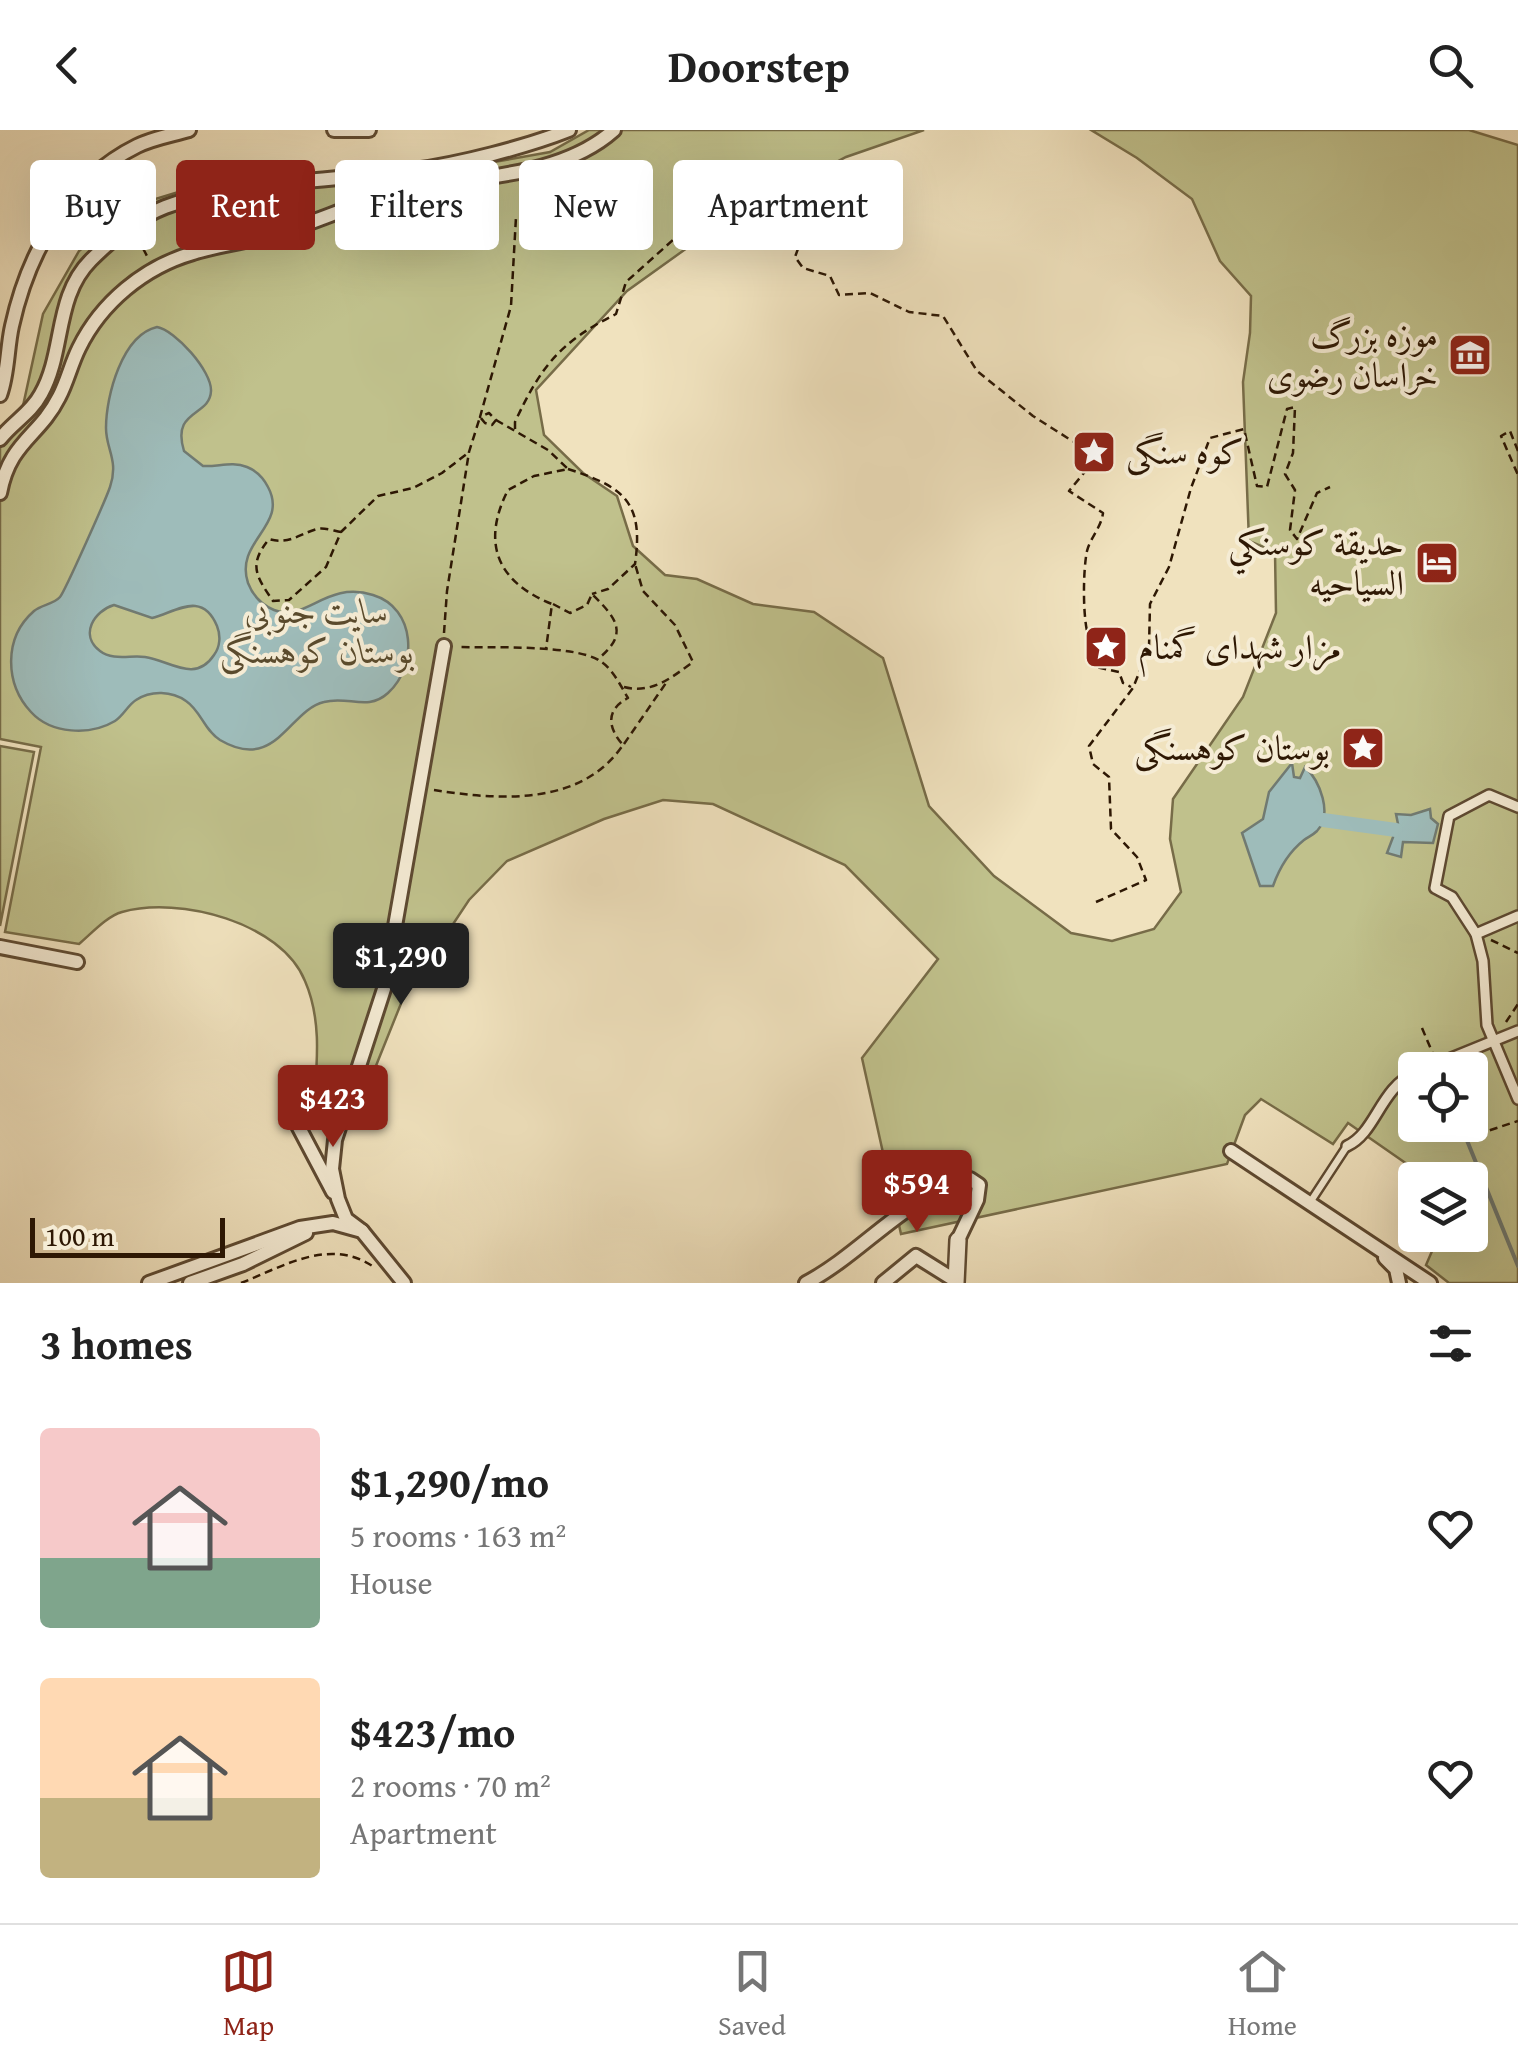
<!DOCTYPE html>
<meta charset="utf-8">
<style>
:root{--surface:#fff;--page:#f2f2f2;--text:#222;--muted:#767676;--line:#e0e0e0;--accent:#8f2418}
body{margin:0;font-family:"Gentium Book Plus",Amiri,serif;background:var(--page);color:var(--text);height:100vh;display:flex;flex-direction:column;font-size:38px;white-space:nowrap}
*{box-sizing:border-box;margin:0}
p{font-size:32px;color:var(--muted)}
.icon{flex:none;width:55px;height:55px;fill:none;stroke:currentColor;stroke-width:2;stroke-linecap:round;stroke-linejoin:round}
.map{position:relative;height:1153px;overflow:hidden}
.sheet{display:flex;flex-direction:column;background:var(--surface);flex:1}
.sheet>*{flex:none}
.top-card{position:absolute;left:30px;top:30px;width:1000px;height:90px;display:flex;gap:20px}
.controls{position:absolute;left:1398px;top:922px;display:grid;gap:20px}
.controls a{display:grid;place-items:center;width:90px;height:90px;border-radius:10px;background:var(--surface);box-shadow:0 10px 40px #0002;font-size:50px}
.scale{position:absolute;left:30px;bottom:25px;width:195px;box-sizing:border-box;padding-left:10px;border:5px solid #2e1804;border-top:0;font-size:28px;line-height:35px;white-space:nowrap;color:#2e1804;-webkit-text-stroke:8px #f5ecd5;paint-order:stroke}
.price{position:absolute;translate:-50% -85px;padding:0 22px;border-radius:10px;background:var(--accent);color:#fff;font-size:32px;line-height:65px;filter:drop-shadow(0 2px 5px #0008)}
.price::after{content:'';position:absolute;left:50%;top:60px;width:30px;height:22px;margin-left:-15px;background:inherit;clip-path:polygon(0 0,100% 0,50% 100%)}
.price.current{background:#222;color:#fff}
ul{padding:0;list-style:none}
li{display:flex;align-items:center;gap:30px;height:250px;padding:0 40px}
li span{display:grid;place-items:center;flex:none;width:280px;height:200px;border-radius:10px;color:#555}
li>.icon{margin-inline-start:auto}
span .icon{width:120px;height:120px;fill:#fffc;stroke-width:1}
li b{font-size:42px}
h2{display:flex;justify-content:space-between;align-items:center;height:120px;padding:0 40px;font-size:42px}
.pill{padding:0 35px;border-radius:10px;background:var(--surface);box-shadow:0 10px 40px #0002;font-size:35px;line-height:90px}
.pill.current{background:var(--accent);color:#fff}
header{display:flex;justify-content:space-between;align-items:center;height:130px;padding:0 40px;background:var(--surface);font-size:45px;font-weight:700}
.tab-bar{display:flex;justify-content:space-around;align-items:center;height:140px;border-top:2px solid var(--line);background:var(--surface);font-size:28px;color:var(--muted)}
.tab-bar a{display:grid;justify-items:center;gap:5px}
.tab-bar .current{color:var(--accent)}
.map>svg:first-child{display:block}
</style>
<header><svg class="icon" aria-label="back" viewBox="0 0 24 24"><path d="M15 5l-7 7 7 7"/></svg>Doorstep<svg class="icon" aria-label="search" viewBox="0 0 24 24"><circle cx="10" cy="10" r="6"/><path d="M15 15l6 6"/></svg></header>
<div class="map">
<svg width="1518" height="1153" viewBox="0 0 1518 1153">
<rect width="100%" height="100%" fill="#f0e2be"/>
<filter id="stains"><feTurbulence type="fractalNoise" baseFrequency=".002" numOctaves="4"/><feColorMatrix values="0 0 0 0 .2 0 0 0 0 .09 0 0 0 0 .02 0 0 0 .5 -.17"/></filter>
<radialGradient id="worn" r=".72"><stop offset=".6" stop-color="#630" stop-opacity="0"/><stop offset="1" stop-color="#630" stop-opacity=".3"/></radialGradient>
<!-- green -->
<g fill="#c0c18c" stroke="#776c48" stroke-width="2.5" fill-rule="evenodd">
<path d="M 589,0 L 924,0 L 846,27 L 719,95 L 627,161 L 536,260 L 544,305 L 583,343 L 617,366 L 633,416 L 665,445 L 697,449 L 753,474 L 814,482 L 883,528 L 929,676 L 994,746 L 1071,803 L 1112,811 L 1154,799 L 1181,762 L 1170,709 L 1173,669 L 1243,567 L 1276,483 L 1275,422 L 1249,411 L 1243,252 L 1250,203 L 1251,166 L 1220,131 L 1192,69 L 1137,28 L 1091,0 L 1469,0 L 1518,15 L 1518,1153 L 1449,1153 L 1426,1135 L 1439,1105 L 1470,1105 L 1470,1050 L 1430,1050 L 1348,993 L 1333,1014 L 1261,969 L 1245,985 L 1227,1034 L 901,1104 L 862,928 L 938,829 L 845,735 L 713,674 L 663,670 L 604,689 L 507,731 L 469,770 L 402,871 L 357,983 L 314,974 C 317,933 322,890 305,851 C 281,792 179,766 122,782 C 107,786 91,804 79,814 L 5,802 L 41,617 L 0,609 L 0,303 L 21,285 L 43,184 L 79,121 L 132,76 L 208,53 L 460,38 L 550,22 ZM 1415,940 L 1470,940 L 1470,995 L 1415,995 Z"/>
<path d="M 0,616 L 34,622 L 0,796 Z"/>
</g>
<!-- water -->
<g fill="#9ebcba" stroke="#717a71" stroke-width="2.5" fill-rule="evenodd">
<path d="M 157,197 C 175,200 212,241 211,261 C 210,287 171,279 184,321 L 203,336 C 218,337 232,331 247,337 C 257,341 264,349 268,357 C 289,396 234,411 248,453 C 253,466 262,475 274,480 C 306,493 326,450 373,465 C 416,478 418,536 388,563 C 367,582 348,565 324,572 C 289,580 276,643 220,610 C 204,600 201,581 186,571 C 172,561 151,560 136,570 C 128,575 123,586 115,591 C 90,606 51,604 31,582 C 5,554 3,508 34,481 C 41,475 54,474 60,467 C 65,461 106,369 110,357 C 119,330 106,320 106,298 C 106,266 122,205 157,197 ZM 114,475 L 152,488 C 176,482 202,460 217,496 C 221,506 220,517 214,525 C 195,554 169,530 145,527 C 130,525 113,531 100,521 C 79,505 94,481 114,475 Z"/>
<path d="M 1292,633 L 1294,647 L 1300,648 L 1305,637 C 1320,651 1333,684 1317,701 C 1313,705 1308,707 1304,710 C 1290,721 1279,739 1273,756 L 1260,756 L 1242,703 L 1263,689 L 1269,662 Z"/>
<path d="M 1430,679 L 1431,688 L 1438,694 L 1433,713 L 1403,712 L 1401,727 L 1387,723 L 1398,694 L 1396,684 L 1411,685 Z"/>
</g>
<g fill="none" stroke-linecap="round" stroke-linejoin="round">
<!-- stream -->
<path stroke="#717a71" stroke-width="4" d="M 1466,1008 L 1518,1136"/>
<!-- canal -->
<path stroke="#9ebcba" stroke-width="14" d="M 1323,690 L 1396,700"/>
<defs>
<path id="service" d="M 1311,1071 L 1347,1016"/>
<g id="pedestrian">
<path d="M 1518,677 L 1489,665 L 1449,686 L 1435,758 L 1452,767 L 1476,804 L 1483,831 L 1487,895 L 1518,969"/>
<path d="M 1476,804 L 1518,786"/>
<path d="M 1422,940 L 1518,901"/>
<path d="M 1347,1016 C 1376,1003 1380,958 1415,943"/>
</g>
<g id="minor">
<path d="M 334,0 L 369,0"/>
<path d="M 0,265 C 8,244 7,218 12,196 C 28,123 68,50 137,16 C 153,8 172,5 189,0"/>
<path d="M 0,309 C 12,293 31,283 41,264 C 65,222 54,167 91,130 C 112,109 137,88 165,77 C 235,51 338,51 414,40 C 459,34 526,17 569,0"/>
<path d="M 0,363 C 10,311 39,307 59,267 C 67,252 71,234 79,218 C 101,173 144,137 193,123 C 224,113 258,111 289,100 C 334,85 379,63 427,56 C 488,46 565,44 614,0"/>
<path d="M 0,817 L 77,832"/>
<path d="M 295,990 L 333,1062"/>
<path d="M 1231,1021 L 1430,1153"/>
<path d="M 362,1101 L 346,1089 L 338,1069 L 332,1039 L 335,1010 L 384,859 L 444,516"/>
<path d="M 1385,1128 L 1396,1139 L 1399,1153"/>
<path d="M 149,1153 L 300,1098 L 333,1093 L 362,1101 L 404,1153"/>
<path d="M 190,1153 L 243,1134 L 306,1103"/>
<path d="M 806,1153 C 863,1123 906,1065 970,1049 L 979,1055 L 977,1070 L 958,1110"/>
<path d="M 883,1153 L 916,1126 L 956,1151"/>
</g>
<path id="tertiary" d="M 956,1153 L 958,1110"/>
</defs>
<!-- service casing -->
<use href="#service" stroke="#5e4a32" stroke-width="11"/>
<!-- pedestrian casing -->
<use href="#pedestrian" stroke="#5e4a32" stroke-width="14"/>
<!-- minor casing -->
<use href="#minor" stroke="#5e4a32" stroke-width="18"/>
<!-- tertiary casing -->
<use href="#tertiary" stroke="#5e4a32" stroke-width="20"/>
<!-- path -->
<g stroke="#2e1804" stroke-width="2.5" stroke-dasharray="8 5" stroke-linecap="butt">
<path d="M 101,58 L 121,84"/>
<path d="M 137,107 L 147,126"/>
<path d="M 496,290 L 548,320 L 568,339 L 534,346 L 508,360 C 481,413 497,452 552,474 L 546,519"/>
<path d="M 515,299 L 515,292 C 541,236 560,212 616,184 L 626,152 L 674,109 L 781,95 L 803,105 L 795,127 L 803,138 L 830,146 L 839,165 L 870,163 L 909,182 L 943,186 L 977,241 L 1033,286 L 1088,321 L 1093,332 L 1069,361 L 1103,383 C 1101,398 1090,408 1087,421 C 1083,439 1082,494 1090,511"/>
<path d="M 1518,321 L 1510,301 L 1501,306 L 1518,345"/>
<path d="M 568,339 C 624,357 644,372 635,434 L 608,459 L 592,464"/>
<path d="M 341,402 C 334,401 324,397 317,399 C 299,404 289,415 269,409 C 248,435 256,446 273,471 L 289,470 L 326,437 L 341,402 L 378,366 L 413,358 L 442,343 L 468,323"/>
<path d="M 553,474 L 570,483 L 587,475 L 592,464 C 616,488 630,503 598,529"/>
<path d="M 444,503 L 447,461 L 469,322 L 480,287 L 485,293 L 492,295 L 496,290 L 489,283 L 480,287 L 511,176 L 516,87"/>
<path d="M 1089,529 L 1096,537 L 1119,542 L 1123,553 L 1131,557"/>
<path d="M 624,557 C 652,564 671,548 693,532 L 675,495 L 643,461 L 635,434"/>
<path d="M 624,614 L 668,550"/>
<path d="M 434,660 C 498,670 581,677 623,615 C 608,598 605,580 628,568 C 620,555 613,539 600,531 C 574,514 491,518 458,517"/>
<path d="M 1096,772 L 1146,750 L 1137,727 L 1111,699 L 1109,647 L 1093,634 L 1089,616 L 1133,558 L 1149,518 L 1150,474 L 1169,437 L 1191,358 L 1210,308 L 1244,299 L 1257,356 L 1267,357 L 1287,279 L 1295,277 L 1293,323 L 1285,344 L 1295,360 L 1290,400 L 1297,409 L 1317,363 L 1330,357"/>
<path d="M 1491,810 L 1518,823"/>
<path d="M 1506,892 L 1518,874"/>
<path d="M 1422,898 L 1433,924"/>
<path d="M 1461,995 L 1466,1008 L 1518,991"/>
<path d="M 241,1153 C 284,1136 330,1107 374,1137"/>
</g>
<!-- service -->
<use href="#service" stroke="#f5ecd5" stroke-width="6"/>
<!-- pedestrian -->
<use href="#pedestrian" stroke="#f5ecd5" stroke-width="9"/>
<!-- minor -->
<use href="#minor" stroke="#f5ecd5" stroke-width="12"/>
<!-- tertiary -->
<use href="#tertiary" stroke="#f5ecd5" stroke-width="15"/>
</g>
<!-- icons -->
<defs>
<symbol id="museum-square" viewBox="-11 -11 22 22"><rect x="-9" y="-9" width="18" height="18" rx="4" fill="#8f2418" stroke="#f5ecd5"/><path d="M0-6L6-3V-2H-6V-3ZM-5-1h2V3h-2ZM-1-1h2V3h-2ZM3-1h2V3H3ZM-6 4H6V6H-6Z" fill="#fff"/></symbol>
<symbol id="sight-square" viewBox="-11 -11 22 22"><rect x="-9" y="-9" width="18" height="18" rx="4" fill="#8f2418" stroke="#f5ecd5"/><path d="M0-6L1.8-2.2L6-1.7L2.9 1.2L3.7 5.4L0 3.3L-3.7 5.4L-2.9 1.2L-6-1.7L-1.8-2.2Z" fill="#fff"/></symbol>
<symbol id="hotel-square" viewBox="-11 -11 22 22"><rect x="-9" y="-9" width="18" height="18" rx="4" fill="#8f2418" stroke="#f5ecd5"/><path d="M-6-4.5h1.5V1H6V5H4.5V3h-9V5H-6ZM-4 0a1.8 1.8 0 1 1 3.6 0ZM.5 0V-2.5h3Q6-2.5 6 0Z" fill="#fff"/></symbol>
</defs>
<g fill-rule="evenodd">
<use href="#museum-square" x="1445" y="200" width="50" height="50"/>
<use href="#sight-square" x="1069" y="297" width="50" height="50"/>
<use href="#hotel-square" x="1412" y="408" width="50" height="50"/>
<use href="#sight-square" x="1081" y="492" width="50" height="50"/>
<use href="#sight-square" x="1338" y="593" width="50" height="50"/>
</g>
<g text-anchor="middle" stroke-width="8" stroke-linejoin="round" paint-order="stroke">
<!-- poi labels -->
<g font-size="35" fill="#2e1804" stroke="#f5ecd5" text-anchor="end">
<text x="1438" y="217">موزه بزرگ<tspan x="1438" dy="40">خراسان رضوی</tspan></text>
<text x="1126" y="334" text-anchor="start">کوه سنگی</text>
<text x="1404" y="425">حديقة كوسنكي<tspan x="1404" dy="40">السياحيه</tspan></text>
<text x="1138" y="529" text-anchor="start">مزار شهدای گمنام</text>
<text x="1330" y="630">بوستان کوهسنگی</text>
</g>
<!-- park labels -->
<g font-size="35" font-style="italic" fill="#5a4b2d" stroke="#f5ecd5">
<text x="317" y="493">سایت جنوبی<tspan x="317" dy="40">بوستان کوهسنگی</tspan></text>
</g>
</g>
<rect width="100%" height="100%" filter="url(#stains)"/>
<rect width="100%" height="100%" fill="url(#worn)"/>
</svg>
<div class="controls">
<a><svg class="icon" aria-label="locate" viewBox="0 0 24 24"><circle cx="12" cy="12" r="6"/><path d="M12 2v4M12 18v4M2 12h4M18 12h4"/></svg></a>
<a><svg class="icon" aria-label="layers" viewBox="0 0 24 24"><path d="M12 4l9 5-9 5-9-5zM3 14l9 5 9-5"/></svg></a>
</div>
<div class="scale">100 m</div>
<b class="price current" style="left:401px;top:878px">$1,290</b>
<b class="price" style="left:333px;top:1020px">$423</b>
<b class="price" style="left:917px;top:1105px">$594</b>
<div class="top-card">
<a class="pill">Buy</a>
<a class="pill current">Rent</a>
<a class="pill">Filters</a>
<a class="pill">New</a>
<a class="pill">Apartment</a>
</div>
</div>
<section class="sheet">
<h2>3 homes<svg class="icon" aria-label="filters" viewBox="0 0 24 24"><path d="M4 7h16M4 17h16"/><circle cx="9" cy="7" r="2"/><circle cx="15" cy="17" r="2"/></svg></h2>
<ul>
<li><span style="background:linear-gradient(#f6c9c9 65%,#7fa58c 0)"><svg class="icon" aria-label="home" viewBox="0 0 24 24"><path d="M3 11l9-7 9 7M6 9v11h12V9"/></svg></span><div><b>$1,290/mo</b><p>5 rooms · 163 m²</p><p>House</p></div><svg class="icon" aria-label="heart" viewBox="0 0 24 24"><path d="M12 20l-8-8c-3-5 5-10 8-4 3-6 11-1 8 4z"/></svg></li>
<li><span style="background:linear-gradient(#ffd9b3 60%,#c2b280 0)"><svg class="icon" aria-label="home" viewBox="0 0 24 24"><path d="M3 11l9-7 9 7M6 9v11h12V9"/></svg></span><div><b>$423/mo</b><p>2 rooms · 70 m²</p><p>Apartment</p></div><svg class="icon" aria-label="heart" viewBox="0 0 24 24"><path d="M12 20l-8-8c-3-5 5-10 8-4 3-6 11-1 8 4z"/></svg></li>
</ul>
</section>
<nav class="tab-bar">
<a class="current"><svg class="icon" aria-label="map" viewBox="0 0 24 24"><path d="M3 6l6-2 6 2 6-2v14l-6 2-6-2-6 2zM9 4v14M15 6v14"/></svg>Map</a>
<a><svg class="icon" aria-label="saved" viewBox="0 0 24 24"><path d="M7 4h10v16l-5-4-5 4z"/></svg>Saved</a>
<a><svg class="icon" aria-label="home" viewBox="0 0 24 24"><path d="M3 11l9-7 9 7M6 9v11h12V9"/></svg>Home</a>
</nav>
